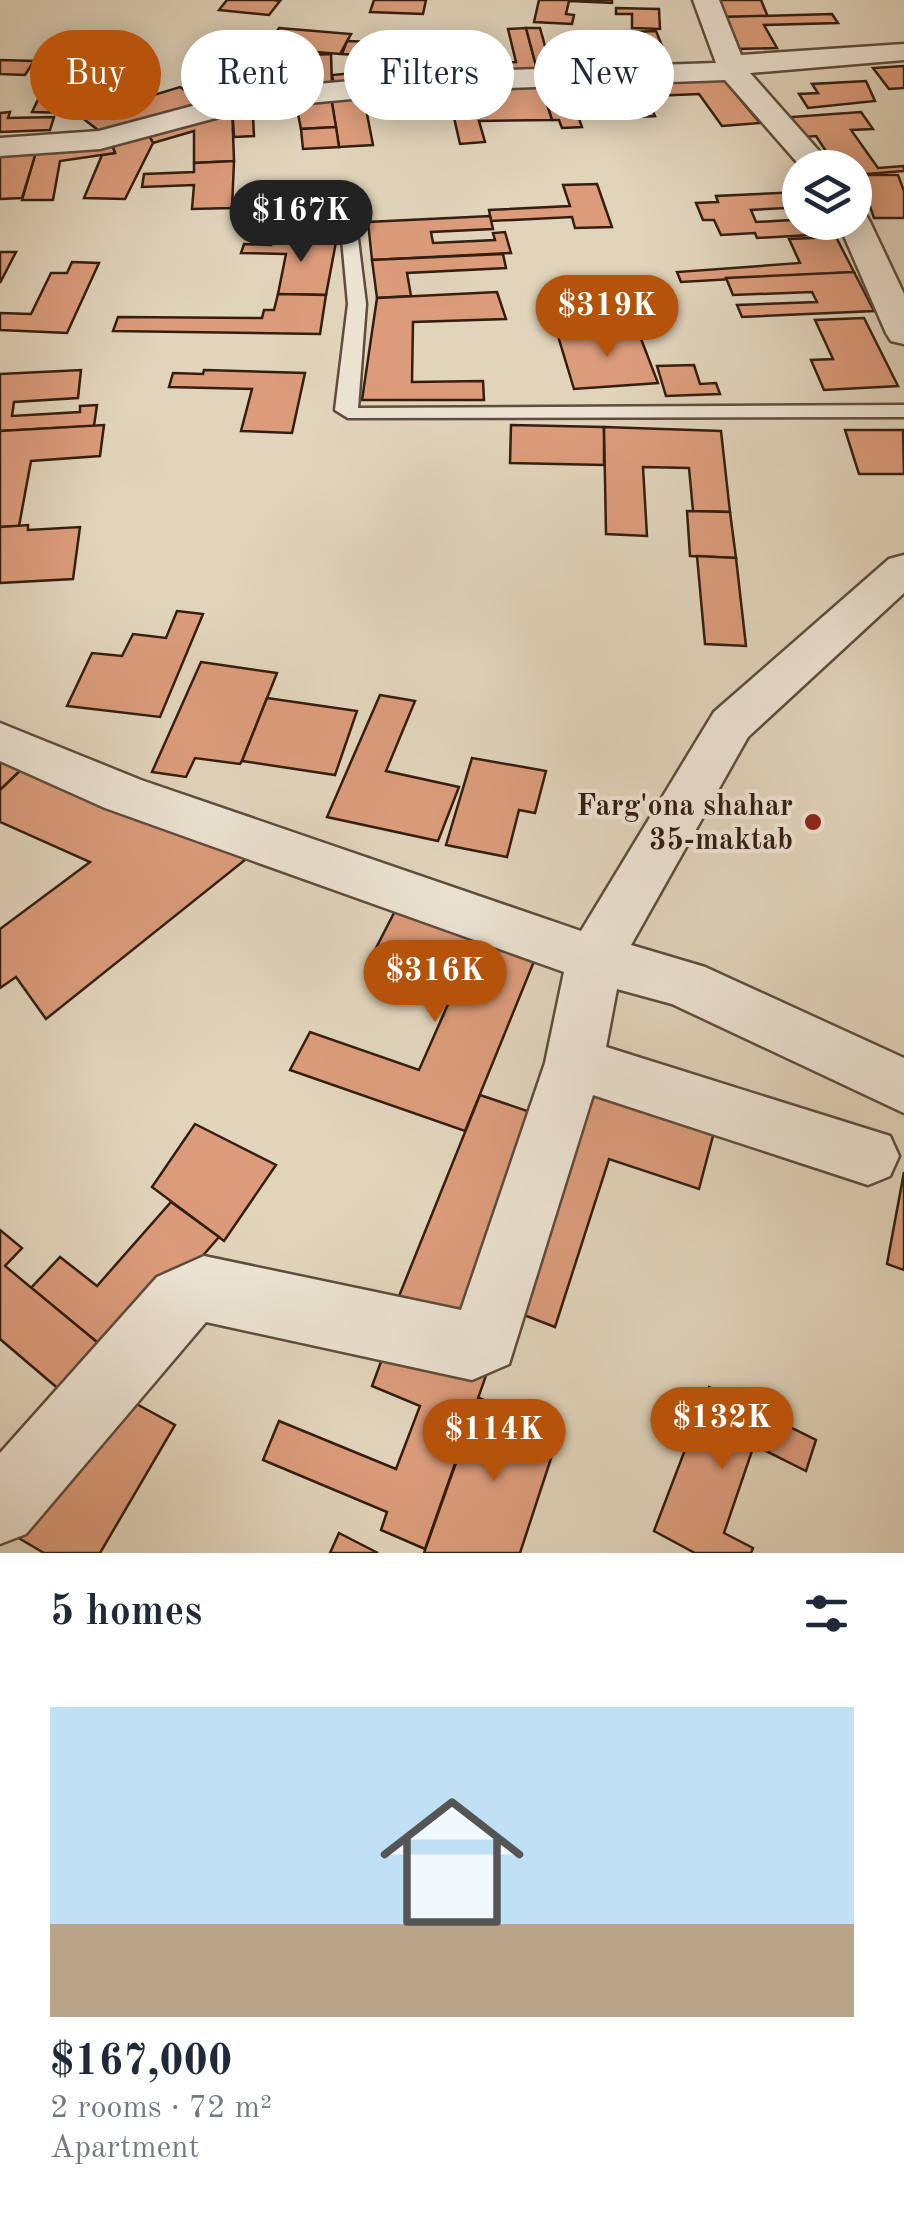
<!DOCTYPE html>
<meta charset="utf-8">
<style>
:root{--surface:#fff;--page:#f6f6f7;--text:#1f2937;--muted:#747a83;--accent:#b45309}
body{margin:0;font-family:"Old Standard TT",serif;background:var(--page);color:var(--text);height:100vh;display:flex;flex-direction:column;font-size:38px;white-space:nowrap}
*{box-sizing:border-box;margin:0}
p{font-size:32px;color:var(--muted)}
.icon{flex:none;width:55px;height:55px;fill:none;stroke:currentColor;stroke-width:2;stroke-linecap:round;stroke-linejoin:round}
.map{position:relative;height:1553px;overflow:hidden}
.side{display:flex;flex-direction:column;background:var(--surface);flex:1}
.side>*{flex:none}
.hud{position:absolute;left:30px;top:30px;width:845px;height:90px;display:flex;gap:20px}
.tools{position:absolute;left:782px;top:150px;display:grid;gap:20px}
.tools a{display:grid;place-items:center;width:90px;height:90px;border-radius:50%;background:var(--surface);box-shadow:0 5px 25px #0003;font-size:50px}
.price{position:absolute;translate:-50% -85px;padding:0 22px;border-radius:35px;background:var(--accent);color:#fff;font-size:32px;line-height:65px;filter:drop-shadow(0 2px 5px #0008)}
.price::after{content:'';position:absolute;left:50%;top:60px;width:30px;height:22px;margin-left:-15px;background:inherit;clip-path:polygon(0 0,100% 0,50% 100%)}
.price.on{background:#222;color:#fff}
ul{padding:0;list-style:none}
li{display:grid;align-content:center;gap:20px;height:530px;padding:0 50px}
li span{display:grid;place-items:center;height:310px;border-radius:0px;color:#555}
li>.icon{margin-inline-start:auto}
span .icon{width:180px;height:180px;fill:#fffc;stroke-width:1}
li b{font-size:42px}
h2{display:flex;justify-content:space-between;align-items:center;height:120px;padding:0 50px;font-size:42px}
.pill{padding:0 35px;border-radius:45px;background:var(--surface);box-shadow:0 5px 25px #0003;font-size:35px;line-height:90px}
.pill.on{background:var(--accent);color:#fff}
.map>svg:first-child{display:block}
</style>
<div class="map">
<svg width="904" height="1553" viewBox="0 0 904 1553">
<rect width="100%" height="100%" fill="#e1d4bb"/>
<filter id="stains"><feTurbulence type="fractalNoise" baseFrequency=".002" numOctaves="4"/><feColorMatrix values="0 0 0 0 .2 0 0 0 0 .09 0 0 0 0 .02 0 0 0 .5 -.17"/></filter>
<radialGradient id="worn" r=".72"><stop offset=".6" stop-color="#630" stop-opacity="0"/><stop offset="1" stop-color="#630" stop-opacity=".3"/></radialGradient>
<!-- building -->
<g fill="#dc9c7b" stroke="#341e11" stroke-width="2.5" fill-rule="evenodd">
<path d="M 227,0 L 273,0 L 280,1 L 269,15 L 219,10 Z"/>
<path d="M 374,0 L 426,0 L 423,14 L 370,12 Z"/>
<path d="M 539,0 L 612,0 L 612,3 L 569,1 L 566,14 L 574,15 L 572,24 L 534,22 Z"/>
<path d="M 715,0 L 761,0 L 768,17 L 721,17 Z"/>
<path d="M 616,8 L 659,9 L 660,29 L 632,28 L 632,14 L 616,14 Z"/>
<path d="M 832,14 L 838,23 L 764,25 L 777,48 L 737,49 L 721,17 Z"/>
<path d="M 279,28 L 351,34 L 340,54 L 265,48 Z"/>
<path d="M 526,28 L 539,77 L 454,80 L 453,64 L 516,62 L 508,29 Z"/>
<path d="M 526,28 L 540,28 L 550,64 L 642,61 L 631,32 L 656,31 L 671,68 L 539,77 Z"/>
<path d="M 347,41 L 395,43 L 390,57 L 342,54 Z"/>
<path d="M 397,42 L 416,42 L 418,75 L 334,85 L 332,75 L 397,69 Z"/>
<path d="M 416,42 L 444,42 L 445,55 L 452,55 L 454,75 L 418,75 Z"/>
<path d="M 331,54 L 332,86 L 239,88 L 241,74 L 293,73 L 293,56 Z"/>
<path d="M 0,60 L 34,61 L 25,75 L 0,74 Z"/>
<path d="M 904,66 L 904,88 L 889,89 L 873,68 Z"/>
<path d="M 622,79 L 628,95 L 571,97 L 582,127 L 562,128 L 559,120 L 552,120 L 540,83 Z"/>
<path d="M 723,79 L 760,123 L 722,126 L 699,94 L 629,97 L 624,82 Z"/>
<path d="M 47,81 L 86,81 L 73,113 L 32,112 Z"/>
<path d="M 866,81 L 875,101 L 808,108 L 799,94 L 818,93 L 812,84 Z"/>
<path d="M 540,83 L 552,120 L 479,121 L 485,142 L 460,144 L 447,87 Z"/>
<path d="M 180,87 L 202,102 L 102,133 L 81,117 Z"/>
<path d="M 447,87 L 453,108 L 383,113 L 378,91 Z"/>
<path d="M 379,95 L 383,113 L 367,114 L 373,145 L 339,147 L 331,97 Z"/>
<path d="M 331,97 L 336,127 L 301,129 L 298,114 L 253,116 L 254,136 L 234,137 L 232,106 Z"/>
<path d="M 647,99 L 655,116 L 619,118 L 612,101 Z"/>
<path d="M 232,106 L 234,161 L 194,163 L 194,131 L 153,143 L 146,130 Z"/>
<path d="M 10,112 L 8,118 L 54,117 L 50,130 L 0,132 L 0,113 Z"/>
<path d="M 861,112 L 873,129 L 851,130 L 878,168 L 904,166 L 904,171 L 855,175 L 855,168 L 837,168 L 816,136 L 804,137 L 791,117 Z"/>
<path d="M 336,127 L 339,147 L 303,149 L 301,129 Z"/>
<path d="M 147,132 L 153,143 L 125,199 L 84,198 L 102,155 L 115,153 L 111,142 Z"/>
<path d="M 111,142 L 115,153 L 60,161 L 53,200 L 22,200 L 36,152 Z"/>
<path d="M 36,152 L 22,198 L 0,199 L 0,153 Z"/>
<path d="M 234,161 L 232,208 L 192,209 L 194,185 L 142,187 L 144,174 L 194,172 L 194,163 Z"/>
<path d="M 859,175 L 898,175 L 904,191 L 904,218 L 874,218 Z"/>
<path d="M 597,184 L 612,227 L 575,228 L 572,217 L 491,221 L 489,210 L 570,206 L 563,185 Z"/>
<path d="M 336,191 L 336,205 L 347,205 L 346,239 L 327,239 L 327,215 L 284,216 L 285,192 Z"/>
<path d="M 800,192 L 800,222 L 840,222 L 846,233 L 757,238 L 755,233 L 721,235 L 714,220 L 703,220 L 696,203 L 718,202 L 716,196 ZM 785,208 L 791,220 L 756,222 L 751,210 Z"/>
<path d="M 490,216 L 493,229 L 431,232 L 433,243 L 495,240 L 493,233 L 505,232 L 511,253 L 372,260 L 368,222 Z"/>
<path d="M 836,237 L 854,272 L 681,282 L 677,272 L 800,263 L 789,239 Z"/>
<path d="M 271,241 L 336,242 L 326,295 L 278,294 L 286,254 L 241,253 L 244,244 L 271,245 Z"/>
<path d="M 0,252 L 16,252 L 0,283 Z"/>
<path d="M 503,254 L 506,268 L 407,273 L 411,296 L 377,298 L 372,260 Z"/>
<path d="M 72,262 L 99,263 L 67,333 L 0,330 L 0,313 L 31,314 L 51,273 L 67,273 Z"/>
<path d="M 854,272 L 874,311 L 742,317 L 737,305 L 817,302 L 812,292 L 733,295 L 726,278 Z"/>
<path d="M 497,292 L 506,319 L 413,322 L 412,382 L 483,381 L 484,400 L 362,400 L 377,298 Z"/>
<path d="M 278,294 L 326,295 L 320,334 L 113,331 L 118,317 L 262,318 L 264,310 L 274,310 Z"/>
<path d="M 864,318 L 898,386 L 824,390 L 811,360 L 833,359 L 815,320 Z"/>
<path d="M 638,331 L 658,383 L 574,389 L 558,336 Z"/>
<path d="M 694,365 L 700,384 L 716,383 L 720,394 L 666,396 L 657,366 Z"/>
<path d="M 81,370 L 78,398 L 14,402 L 12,416 L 80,412 L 80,406 L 97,405 L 94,426 L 0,431 L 0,374 Z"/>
<path d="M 204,370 L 305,373 L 292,433 L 241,431 L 252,389 L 169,387 L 173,373 L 203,374 Z"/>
<path d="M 104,425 L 100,456 L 31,461 L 19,526 L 0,527 L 0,431 Z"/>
<path d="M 511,425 L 604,427 L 604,465 L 510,463 Z"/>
<path d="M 604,427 L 721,431 L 730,512 L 693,511 L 689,468 L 643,467 L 647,536 L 606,534 Z"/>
<path d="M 845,430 L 903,430 L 904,474 L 859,474 Z"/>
<path d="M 687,511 L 730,512 L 736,558 L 690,556 Z"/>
<path d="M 28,525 L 28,530 L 80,527 L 73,579 L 0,583 L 0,527 Z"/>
<path d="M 697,556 L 736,558 L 746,646 L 705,644 Z"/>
<path d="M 177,611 L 203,614 L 160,717 L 67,706 L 92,653 L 122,656 L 133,634 L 166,638 Z"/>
<path d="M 201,662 L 277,673 L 242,761 L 240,764 L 195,758 L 186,777 L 152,772 Z"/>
<path d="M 380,695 L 415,701 L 386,771 L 459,787 L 438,841 L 327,817 Z"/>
<path d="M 267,698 L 357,711 L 335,775 L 242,761 Z"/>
<path d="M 0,757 L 23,768 L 0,790 Z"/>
<path d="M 472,758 L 546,771 L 535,813 L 519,810 L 507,857 L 446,845 Z"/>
<path d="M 23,768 L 250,856 L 46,1019 L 16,977 L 0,988 L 0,929 L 90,862 L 0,822 L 0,790 Z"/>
<path d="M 396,909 L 537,954 L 465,1131 L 290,1070 L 310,1032 L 419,1070 L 460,977 L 375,950 Z"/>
<path d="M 585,1071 L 719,1113 L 699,1189 L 609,1159 L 555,1327 L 503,1307 Z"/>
<path d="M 480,1095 L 554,1120 L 477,1332 L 391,1316 Z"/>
<path d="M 195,1124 L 276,1165 L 224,1241 L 152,1187 Z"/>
<path d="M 904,1172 L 904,1270 L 887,1264 Z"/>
<path d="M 171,1202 L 219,1237 L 115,1357 L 31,1288 L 60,1257 L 97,1286 Z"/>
<path d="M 0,1230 L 22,1248 L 5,1266 L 115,1357 L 75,1403 L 0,1339 Z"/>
<path d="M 392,1332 L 489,1367 L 425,1549 L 381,1530 L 387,1512 L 263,1460 L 279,1421 L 396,1469 L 420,1406 L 372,1386 Z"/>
<path d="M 709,1387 L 816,1440 L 806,1471 L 754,1445 L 724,1533 L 753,1548 L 751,1553 L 695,1553 L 654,1531 Z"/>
<path d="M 109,1389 L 175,1425 L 100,1553 L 44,1553 L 17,1537 Z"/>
<path d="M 479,1398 L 560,1431 L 520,1553 L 424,1553 Z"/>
<path d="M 339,1533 L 378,1553 L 330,1553 Z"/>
</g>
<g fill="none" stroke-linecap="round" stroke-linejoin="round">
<defs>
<path id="lane" d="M 350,234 L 358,239 L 366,304 L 358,408 L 904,405 L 904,417 L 348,418 L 335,410 L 348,304 L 342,239 Z"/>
<g id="street">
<path d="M 693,0 L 719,0 L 741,55 L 904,44 L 904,60 L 750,73 L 834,168 L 802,168 L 725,80 L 450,90 L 253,108 L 100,149 L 0,156 L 0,138 L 99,131 L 252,90 L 450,72 L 716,63 Z"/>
<path d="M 855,212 L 866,215 L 870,222 L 904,294 L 904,344 L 891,341 L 886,333 L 838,222 L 855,222 Z"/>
<path d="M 904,555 L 904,593 L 748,737 L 631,945 L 705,967 L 904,1058 L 904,1113 L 672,1004 L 617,989 L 606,1047 L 890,1136 L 899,1156 L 890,1176 L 868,1185 L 593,1095 L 509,1364 L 472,1380 L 206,1322 L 26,1534 L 0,1544 L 0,1453 L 157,1277 L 204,1256 L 461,1310 L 545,1063 L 564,972 L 105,808 L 0,761 L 0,723 L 141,780 L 581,931 L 714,712 L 889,559 Z"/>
</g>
</defs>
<!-- lane casing -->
<use href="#lane" stroke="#5f4c3c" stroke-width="5"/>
<!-- street casing -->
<use href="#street" stroke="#5f4c3c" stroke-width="5"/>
<!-- lane -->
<use href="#lane" fill="#ece3d3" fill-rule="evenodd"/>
<!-- street -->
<use href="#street" fill="#ece3d3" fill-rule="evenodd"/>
</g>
<!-- markers -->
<circle fill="#8f2418" stroke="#ece3d3" stroke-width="4" cx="813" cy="822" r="10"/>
<g text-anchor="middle" stroke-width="8" stroke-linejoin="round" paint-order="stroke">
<!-- poi labels -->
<g font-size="30" font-weight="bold" fill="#341e11" stroke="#ece3d3" text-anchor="end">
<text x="793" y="815">Farg'ona shahar<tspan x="793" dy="34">35-maktab</tspan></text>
</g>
</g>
<rect width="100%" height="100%" filter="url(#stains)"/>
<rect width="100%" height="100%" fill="url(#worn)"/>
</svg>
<div class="tools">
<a><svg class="icon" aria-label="layers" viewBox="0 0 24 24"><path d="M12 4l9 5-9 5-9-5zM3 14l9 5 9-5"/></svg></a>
</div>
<b class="price on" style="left:301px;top:265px">$167K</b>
<b class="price" style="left:607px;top:360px">$319K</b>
<b class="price" style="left:435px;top:1025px">$316K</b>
<b class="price" style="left:722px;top:1472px">$132K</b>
<b class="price" style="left:494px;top:1484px">$114K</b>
<div class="hud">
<a class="pill on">Buy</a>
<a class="pill">Rent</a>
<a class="pill">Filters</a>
<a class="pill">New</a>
</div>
</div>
<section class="side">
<h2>5 homes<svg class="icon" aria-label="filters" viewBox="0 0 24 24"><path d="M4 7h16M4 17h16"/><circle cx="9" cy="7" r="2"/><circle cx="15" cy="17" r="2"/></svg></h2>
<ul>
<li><span style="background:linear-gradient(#bfe0f5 70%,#b9a48a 0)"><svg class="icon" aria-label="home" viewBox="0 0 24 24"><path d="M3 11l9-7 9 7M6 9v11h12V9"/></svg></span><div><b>$167,000</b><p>2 rooms · 72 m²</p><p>Apartment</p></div></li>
</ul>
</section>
